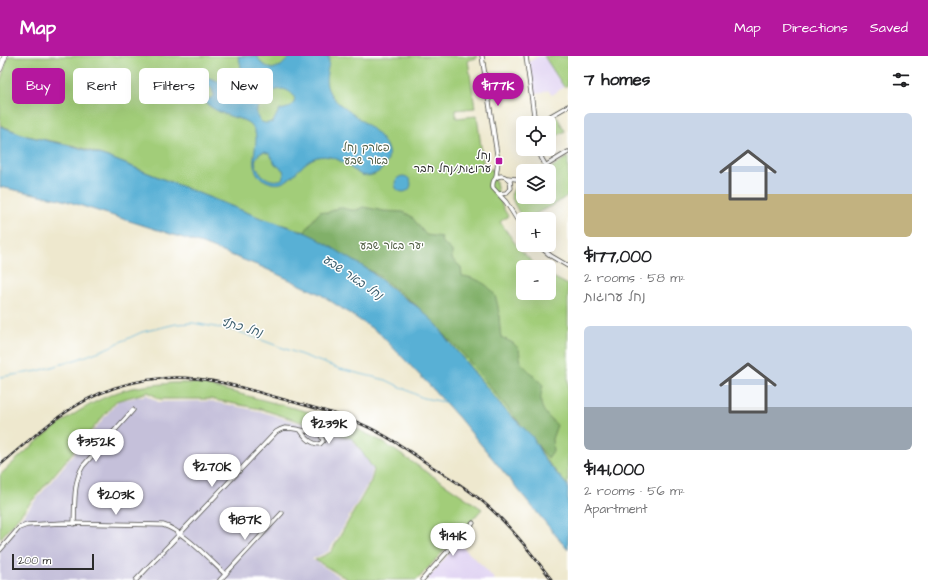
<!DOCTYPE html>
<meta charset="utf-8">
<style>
:root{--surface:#fff;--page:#f2f2f2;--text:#202124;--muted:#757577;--accent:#b5179e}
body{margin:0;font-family:"Architects Daughter","Playpen Sans Hebrew",sans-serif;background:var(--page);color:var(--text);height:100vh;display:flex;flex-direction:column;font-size:15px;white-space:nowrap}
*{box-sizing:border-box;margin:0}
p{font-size:13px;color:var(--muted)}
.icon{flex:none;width:22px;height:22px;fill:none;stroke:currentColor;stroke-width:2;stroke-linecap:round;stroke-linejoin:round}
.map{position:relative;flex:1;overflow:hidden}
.sheet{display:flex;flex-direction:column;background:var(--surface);width:360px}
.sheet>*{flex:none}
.guide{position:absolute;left:12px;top:12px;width:380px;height:36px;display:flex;gap:8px}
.tools{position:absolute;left:516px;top:60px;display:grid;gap:8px}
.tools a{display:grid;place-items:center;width:40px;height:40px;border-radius:6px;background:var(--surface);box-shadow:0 4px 16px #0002;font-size:20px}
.scale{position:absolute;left:12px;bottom:10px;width:82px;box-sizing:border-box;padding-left:4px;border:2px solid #2b2b2b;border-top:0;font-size:11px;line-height:14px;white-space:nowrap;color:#2b2b2b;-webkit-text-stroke:3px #fff;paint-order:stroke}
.price{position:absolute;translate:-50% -34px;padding:0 9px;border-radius:14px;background:#fff;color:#222;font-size:13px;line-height:26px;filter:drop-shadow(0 1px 2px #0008)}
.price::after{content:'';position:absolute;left:50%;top:24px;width:12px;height:9px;margin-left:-6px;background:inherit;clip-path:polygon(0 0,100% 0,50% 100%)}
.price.current{background:var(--accent);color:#fff}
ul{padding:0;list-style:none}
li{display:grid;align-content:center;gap:8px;height:212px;padding:0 16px}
li span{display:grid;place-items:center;height:124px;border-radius:6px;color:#555}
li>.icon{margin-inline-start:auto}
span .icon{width:72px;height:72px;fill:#fffc;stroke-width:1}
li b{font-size:17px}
h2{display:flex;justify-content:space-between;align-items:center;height:48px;padding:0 16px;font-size:17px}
.tag{padding:0 14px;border-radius:6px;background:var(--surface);box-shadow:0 4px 16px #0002;font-size:14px;line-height:36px}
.tag.current{background:var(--accent);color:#fff}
header{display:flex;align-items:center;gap:24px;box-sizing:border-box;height:56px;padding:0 20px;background:var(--accent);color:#fff}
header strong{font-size:19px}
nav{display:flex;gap:22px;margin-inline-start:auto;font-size:14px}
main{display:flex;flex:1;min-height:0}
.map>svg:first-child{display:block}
</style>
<header>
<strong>Map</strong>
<nav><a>Map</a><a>Directions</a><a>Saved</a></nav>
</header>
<main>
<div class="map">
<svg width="568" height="524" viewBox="0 0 568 524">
<rect width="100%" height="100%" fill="#fff"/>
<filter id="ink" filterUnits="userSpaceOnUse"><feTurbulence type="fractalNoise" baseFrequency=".025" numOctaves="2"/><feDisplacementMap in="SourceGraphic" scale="8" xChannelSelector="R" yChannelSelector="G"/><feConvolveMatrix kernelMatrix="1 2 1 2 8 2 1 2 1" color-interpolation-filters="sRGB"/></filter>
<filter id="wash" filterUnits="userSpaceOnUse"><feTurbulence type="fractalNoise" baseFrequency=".012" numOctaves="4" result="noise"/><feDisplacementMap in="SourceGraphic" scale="16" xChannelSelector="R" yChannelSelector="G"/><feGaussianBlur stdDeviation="0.9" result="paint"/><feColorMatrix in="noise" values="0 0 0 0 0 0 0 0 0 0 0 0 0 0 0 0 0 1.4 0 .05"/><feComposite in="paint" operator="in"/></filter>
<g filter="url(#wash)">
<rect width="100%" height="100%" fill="#eee8ce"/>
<!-- built -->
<g fill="#e1d4f3">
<path d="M 539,0 L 544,0 L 564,31 L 552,39 L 548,34 L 542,37 L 534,38 L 529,6 Z"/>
<path d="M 458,487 L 483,510 L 495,524 L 426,524 Z"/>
</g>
<!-- industrial -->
<path fill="#c5c0da" d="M 147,339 L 158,346 L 209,345 L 259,355 L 352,383 L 373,412 L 370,424 L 329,495 L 312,503 L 344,524 L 0,524 L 0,487 L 118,345 Z"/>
<!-- green -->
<g fill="#a2cd79" stroke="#667c52">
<path d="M 8,0 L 477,0 L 477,2 L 468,4 L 475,52 L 456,54 L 456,62 L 477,60 L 484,114 L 494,113 C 496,128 499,148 508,160 L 500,166 L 520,194 L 538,211 L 523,211 L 523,237 L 549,237 L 549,219 L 568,229 L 568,430 L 546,404 L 530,377 L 506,355 L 446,282 L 438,269 L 420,251 L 403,241 L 367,213 L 316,181 L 302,175 L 261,162 L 108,101 L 76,90 L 27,80 L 0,69 L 0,27 Z"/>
<path d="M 544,0 L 568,0 L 568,29 L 564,31 Z"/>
<path d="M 557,61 L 565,75 L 549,85 L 549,67 L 544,67 Z"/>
<path d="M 568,101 L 568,139 L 557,147 L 523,164 L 514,147 L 511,139 C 514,132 516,129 523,126 L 523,141 L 549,141 L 549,115 L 546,115 Z"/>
<path d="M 172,327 L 197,327 L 225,334 L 328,361 L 351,370 L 381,385 L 482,453 L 417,524 L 349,524 L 315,504 L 331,496 L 371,425 L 374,414 L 353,383 L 261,353 L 210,343 L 160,343 L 148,336 L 116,345 L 0,483 L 0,419 C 35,386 72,353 118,336 C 135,330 155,329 172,327 Z"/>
</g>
<!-- forest -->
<path fill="#81b069" stroke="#566e4a" d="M 339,151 C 348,153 353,157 363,151 L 384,155 L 403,156 L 411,160 L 426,179 L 442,181 L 441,185 L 452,195 L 452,203 L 461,211 L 462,220 C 475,221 493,230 496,243 C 500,254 499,269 501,281 L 513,287 L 519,293 L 521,307 L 543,329 C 538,349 541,355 557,369 L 552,383 L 553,395 L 548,402 L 464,299 L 416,249 L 379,220 L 320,185 L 304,177 L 312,165 L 321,155 L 327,157 Z"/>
<!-- water -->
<g fill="#58b0d5" stroke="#426e80" fill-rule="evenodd">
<path d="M 238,0 L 257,0 L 262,8 L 272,13 L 281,10 L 291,0 L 329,0 C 330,15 321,23 331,39 C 342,57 411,85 381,114 C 375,119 369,121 361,119 C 351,113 341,103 330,101 C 299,94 294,139 266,125 C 238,111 270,81 247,66 C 242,63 235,62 230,60 C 217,56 199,46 196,32 L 197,25 C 209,14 221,34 236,25 C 244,17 241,9 238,0 ZM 204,28 L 208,28 L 212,33 L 214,39 L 210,43 L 207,43 C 202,39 200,33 204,28 ZM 282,33 C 290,34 300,42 291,50 C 288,53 283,53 279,54 L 273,66 C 249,74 251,36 282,33 ZM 264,96 L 270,98 L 275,108 L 283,114 L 284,118 L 282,123 C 263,131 244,101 264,96 Z"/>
<path d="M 0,70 L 27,80 L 76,91 L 108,101 L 261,162 L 302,175 L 315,181 L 367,213 L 403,241 L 419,252 L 438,270 L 446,282 L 506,355 L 532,380 L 545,404 L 568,430 L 568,494 L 459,362 L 432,332 L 379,277 L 320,238 L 262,211 L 202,188 L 60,143 L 0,131 Z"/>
<circle cx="403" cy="128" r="8"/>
</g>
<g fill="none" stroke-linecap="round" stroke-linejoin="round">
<!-- stream -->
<path stroke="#58b0d5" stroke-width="1" d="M 0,321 L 38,315 L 55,310 L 78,303 L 105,293 L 142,276 L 176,268 L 193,267 L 237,275 L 340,313 L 386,324 L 423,342 L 445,346"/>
</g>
</g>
<g filter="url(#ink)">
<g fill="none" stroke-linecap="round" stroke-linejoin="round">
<defs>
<g id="minor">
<path d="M 482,0 L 498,105 L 496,121"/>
<path d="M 526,0 L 535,67"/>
<path d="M 534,65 L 549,61 L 568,50"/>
<path d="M 538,93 L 542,103 L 546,110"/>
<path d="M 537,115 L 568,96"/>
<path d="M 508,122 L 516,123 L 523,121"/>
<path d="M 499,138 L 506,137 L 511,132 L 510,125 C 503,116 491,120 493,132 L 506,146 L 523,173"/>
<path d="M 538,189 L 551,200 L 568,210"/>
<path d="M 74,468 C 75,449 73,426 83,410 L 133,354"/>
<path d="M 0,494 L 19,472 L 27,469 L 63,467 L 163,469 C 182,474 210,504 225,518"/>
<path d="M 136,524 L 276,376 C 279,374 281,373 285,372 C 291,372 315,376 321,379 L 323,385 L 320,388 C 311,388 306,382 301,375"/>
<path d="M 220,524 L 282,457"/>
<path d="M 422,524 L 473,467"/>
</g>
<path id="highway" d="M 0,13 L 5,0"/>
</defs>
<!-- minor casing -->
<use href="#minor" stroke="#484743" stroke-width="5"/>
<!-- highway casing -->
<use href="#highway" stroke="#484743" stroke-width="6"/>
<!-- minor -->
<use href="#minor" stroke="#fff" stroke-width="3.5"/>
<!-- highway -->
<use href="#highway" stroke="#fff" stroke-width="5"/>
<defs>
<path id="rail" d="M 0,409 C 35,379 69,347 114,332 C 178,311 220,325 282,343 C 307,350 334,356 359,367 C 385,378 408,394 431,410 C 452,423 473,436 491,453 C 514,474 533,500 552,524"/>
</defs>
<!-- rail casing -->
<use href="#rail" stroke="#2b2b2b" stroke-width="2.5"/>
<!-- rail -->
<use href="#rail" stroke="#fff" stroke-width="1" stroke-dasharray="3" stroke-linecap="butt"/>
</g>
</g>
<!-- markers -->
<rect fill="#b5179e" stroke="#fff" stroke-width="1.5" x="495" y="101" width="8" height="8" rx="2"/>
<g text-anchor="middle" stroke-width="3" stroke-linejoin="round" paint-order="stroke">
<!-- park labels -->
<g font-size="11" fill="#4f5c42" stroke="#fff">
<text x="366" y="95">פארק נחל<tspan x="366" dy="13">באר שבע</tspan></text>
<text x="392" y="193">יער באר שבע</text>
</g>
<!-- poi labels -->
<g font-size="11" fill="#2b2b2b" stroke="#fff" text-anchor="end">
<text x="491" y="103">נחל<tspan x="491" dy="13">ערוגות/נחל חבר</tspan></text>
</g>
<!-- water labels -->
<g font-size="12" font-style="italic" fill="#3d606f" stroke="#fff">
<text transform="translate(353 221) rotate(34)" y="4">נחל באר שבע</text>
<text transform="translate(242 271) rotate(16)" y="4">נחל כתף</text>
</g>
</g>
</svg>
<div class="tools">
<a><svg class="icon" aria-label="locate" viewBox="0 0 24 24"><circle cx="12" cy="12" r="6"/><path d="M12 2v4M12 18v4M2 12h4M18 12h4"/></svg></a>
<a><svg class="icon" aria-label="layers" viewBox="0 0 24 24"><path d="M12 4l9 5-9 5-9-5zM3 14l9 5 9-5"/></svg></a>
<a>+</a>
<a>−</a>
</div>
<div class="scale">200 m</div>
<b class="price current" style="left:498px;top:51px">$177K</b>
<b class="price" style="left:329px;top:389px">$239K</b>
<b class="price" style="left:96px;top:407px">$352K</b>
<b class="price" style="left:212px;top:432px">$270K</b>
<b class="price" style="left:116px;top:460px">$203K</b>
<b class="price" style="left:245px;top:485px">$187K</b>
<b class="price" style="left:453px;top:501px">$141K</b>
<div class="guide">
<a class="tag current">Buy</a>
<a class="tag">Rent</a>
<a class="tag">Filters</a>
<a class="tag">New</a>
</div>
</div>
<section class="sheet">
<h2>7 homes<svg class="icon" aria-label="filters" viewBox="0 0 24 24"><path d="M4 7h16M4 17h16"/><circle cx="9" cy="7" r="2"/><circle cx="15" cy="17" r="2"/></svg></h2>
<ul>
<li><span style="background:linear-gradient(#c9d6e8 65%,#c2b280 0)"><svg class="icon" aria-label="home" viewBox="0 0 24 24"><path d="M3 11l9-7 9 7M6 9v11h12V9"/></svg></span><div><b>$177,000</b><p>2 rooms · 58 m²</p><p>נחל ערוגות</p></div></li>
<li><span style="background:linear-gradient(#c9d6e8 65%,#9aa5b1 0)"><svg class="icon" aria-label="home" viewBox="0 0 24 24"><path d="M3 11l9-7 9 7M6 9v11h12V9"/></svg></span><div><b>$141,000</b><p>2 rooms · 56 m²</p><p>Apartment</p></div></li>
</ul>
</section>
</main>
